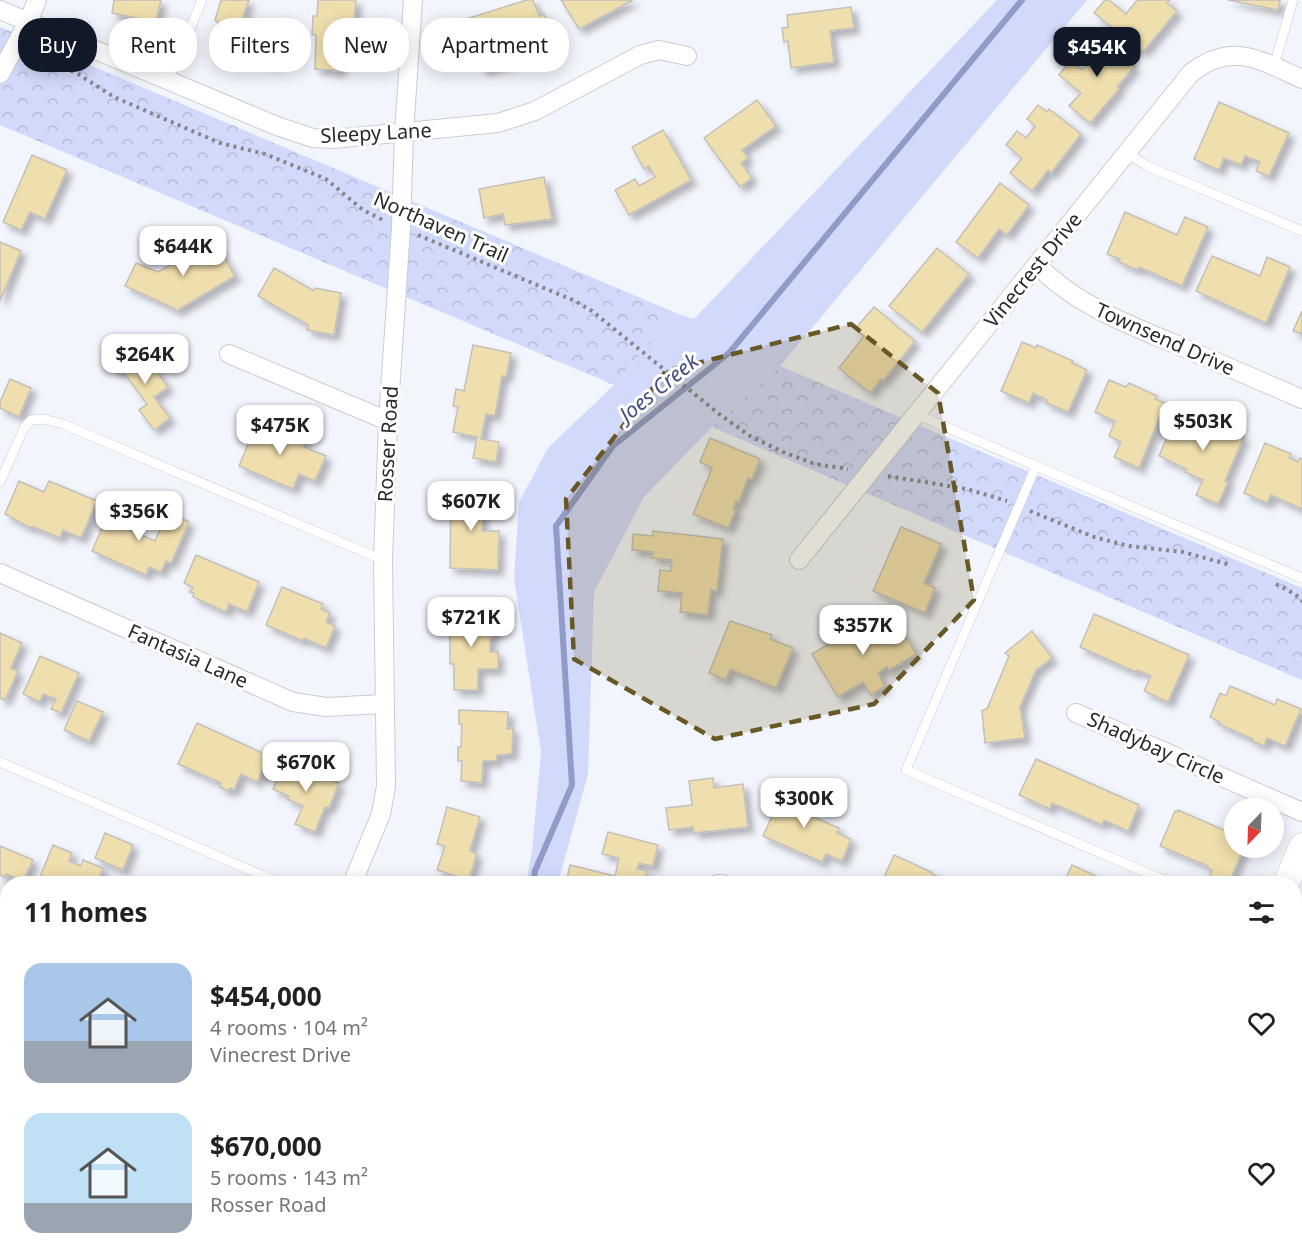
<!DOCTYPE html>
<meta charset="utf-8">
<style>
:root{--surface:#fff;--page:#f6f6f6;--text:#202124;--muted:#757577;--accent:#111827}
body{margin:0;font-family:"Noto Sans",sans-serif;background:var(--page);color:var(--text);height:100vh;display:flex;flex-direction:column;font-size:22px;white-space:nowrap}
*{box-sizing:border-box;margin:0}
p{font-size:20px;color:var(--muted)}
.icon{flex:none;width:33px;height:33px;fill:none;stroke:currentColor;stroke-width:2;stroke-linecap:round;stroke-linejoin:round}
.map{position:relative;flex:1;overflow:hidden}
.sheet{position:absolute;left:0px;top:876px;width:1302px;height:384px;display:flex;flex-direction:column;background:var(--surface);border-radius:24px 24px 0 0;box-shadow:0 3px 15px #0003}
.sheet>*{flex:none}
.top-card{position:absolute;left:18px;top:18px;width:600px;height:54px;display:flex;gap:12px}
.needle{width:39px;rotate:203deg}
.tools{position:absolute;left:1224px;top:798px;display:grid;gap:12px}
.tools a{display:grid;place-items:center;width:60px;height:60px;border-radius:50%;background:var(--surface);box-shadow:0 3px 15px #0003;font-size:30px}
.price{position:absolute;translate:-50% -51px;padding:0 14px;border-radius:12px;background:#fff;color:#222;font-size:20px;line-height:39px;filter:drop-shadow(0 2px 3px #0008)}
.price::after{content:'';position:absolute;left:50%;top:36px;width:18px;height:14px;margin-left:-9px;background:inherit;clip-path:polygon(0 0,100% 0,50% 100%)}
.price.selected{background:var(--accent);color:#fff}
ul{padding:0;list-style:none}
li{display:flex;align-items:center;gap:18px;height:150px;padding:0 24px}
li span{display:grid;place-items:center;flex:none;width:168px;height:120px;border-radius:18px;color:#555}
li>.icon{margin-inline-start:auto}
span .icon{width:72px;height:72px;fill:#fffc;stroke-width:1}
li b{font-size:26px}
h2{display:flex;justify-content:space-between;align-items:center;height:72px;padding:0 24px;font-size:26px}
.chip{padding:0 21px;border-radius:24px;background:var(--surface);box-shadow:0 3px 15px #0003;font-size:21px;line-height:54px}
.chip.selected{background:var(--accent);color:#fff}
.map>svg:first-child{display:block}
</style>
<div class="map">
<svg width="1302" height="1260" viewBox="0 0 1302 1260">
<defs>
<pattern id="park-crowns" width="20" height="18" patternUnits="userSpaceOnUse" patternTransform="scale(1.5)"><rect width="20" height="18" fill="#d2dafc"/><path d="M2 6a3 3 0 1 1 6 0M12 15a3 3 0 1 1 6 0" fill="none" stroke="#b4bbd8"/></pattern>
<filter id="shadow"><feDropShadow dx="5.5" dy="5.5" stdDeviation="3" flood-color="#0004"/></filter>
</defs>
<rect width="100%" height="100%" fill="#f3f5fd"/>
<!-- grass -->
<path fill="#d2dafc" d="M 997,0 L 1087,0 L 780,366 L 712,427 L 644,497 L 594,592 L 588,774 L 558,883 L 526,883 L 532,852 L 541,752 L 514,578 L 519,502 L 548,448 L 614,385 L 676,313 L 694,319 Z"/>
<!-- park -->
<g fill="url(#park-crowns)">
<path d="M 0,27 L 676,313 L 614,385 L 0,125 Z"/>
<path d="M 780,366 L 1302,588 L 1302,680 L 712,427 Z"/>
<path d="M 0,982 L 8,985 L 8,1252 L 584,1253 L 581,1260 L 0,1260 Z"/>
</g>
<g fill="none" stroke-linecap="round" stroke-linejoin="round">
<!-- stream -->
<g stroke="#929bc8" stroke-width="6">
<path d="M 533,884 L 535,871 L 572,785 L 556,526 L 613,446 L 729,353 L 1022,0"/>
<path d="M 456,1252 L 458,1260"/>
</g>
</g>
<!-- building -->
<g fill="#f0dfae" stroke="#c3c0b9" stroke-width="1.5" filter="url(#shadow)">
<path d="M 114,0 L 161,0 L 156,22 L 112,13 Z"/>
<path d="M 221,0 L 249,0 L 243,17 L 283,30 L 272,63 L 226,48 L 228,41 L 213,37 L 218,22 L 215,20 Z"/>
<path d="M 318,0 L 356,0 L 351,60 L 340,60 L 340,71 L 315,69 L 316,35 L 312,35 L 313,16 L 317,16 Z"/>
<path d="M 527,0 L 533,0 L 539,16 L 544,14 L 553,43 L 511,57 L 512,61 L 483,70 L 466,19 Z"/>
<path d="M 561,0 L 633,0 L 579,29 Z"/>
<path d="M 1105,0 L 1109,0 L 1126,14 L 1137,0 L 1170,0 L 1167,3 L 1177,11 L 1143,52 L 1094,13 Z"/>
<path d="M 1228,0 L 1280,0 L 1278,10 Z"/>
<path d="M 851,7 L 854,28 L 830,31 L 834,62 L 791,68 L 788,41 L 784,42 L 782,28 L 788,27 L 787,15 Z"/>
<path d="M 1098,36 L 1135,66 L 1117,87 L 1119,89 L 1090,123 L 1069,106 L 1081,93 L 1059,75 L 1071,60 L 1082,70 L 1090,61 L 1082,55 Z"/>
<path d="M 757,100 L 776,126 L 742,150 L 748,158 L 741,163 L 752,178 L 740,187 L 704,138 Z"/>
<path d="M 1219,102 L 1289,133 L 1269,176 L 1256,171 L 1260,162 L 1245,156 L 1241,165 L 1224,158 L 1219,170 L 1194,159 Z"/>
<path d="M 1038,105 L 1047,112 L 1049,109 L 1081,134 L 1051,173 L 1048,170 L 1032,191 L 1010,173 L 1022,158 L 1006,145 L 1017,131 L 1026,138 L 1035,126 L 1027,119 Z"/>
<path d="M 663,130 L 691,180 L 629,215 L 615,190 L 635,179 L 639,186 L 655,177 L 649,166 L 644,169 L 632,147 Z"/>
<path d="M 32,155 L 67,170 L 45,219 L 30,212 L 21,230 L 3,222 Z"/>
<path d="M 544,177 L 552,219 L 505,225 L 503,214 L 484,218 L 479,189 Z"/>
<path d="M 1000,183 L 1029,205 L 1007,235 L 999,229 L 978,258 L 956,242 Z"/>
<path d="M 1125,212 L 1177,235 L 1185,217 L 1208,227 L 1182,286 L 1139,267 L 1138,270 L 1119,262 L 1120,259 L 1107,254 Z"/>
<path d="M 214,240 L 235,276 L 176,311 L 174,308 L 125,286 L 136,263 L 158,272 Z"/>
<path d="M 0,242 L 21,251 L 0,301 Z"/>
<path d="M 937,248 L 969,274 L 922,332 L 889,306 Z"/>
<path d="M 1212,256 L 1260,276 L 1267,257 L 1290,267 L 1266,323 L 1196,291 Z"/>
<path d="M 274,268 L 314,291 L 315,288 L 341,293 L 334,335 L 307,330 L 308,325 L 258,296 Z"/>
<path d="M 874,307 L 915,341 L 883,381 L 881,379 L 870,393 L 839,368 L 864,336 L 855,329 Z"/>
<path d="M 1302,311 L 1302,334 L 1293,331 Z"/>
<path d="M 1022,342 L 1036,348 L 1037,345 L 1073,361 L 1072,363 L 1087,370 L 1068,412 L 1046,403 L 1047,400 L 1033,393 L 1029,403 L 1001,391 Z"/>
<path d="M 473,345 L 511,353 L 506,377 L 502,376 L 495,416 L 486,414 L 481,439 L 499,442 L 496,462 L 473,458 L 477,437 L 453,432 L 458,407 L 453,406 L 456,389 L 464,391 Z"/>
<path d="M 138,346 L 168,387 L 154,397 L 170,418 L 154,430 L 139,410 L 147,404 L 123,371 L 118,374 L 112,365 Z"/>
<path d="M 10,379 L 31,388 L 19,417 L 0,408 L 0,402 Z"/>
<path d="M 1109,380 L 1126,387 L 1129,383 L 1157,396 L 1155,399 L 1165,403 L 1139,468 L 1114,457 L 1121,442 L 1109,436 L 1115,421 L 1095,412 Z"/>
<path d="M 1180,408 L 1244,436 L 1225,481 L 1228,482 L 1218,504 L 1196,495 L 1203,480 L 1185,472 L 1187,469 L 1159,456 Z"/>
<path d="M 258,420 L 306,441 L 304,447 L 326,456 L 315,481 L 299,474 L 293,489 L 239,466 Z"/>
<path d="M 710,438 L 760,459 L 752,479 L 748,478 L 739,502 L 736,501 L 733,509 L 736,510 L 728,528 L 693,514 L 712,468 L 700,462 Z"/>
<path d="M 1265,443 L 1291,454 L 1289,458 L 1298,462 L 1300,458 L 1302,459 L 1302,509 L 1271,495 L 1267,503 L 1244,493 Z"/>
<path d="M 19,481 L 44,492 L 49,481 L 97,501 L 81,538 L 63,530 L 60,538 L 32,526 L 31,528 L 5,514 Z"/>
<path d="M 451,486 L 483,487 L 482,531 L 499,531 L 498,570 L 450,568 Z"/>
<path d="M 114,501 L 128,507 L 123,517 L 130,520 L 127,529 L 155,541 L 167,512 L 189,522 L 171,563 L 166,561 L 161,572 L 149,567 L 146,575 L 92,551 Z"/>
<path d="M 901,527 L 941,544 L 924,583 L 935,588 L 925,613 L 873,591 Z"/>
<path d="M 653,531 L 723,539 L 717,591 L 711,590 L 708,615 L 680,612 L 682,593 L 658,591 L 660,570 L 671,571 L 672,560 L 652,558 L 653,552 L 632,550 L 633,534 L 653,536 Z"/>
<path d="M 196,555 L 259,582 L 247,612 L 229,604 L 226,612 L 193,597 L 194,593 L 190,592 L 193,587 L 184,583 Z"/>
<path d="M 282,587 L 323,604 L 321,609 L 330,613 L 326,622 L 335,626 L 326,648 L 304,638 L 303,641 L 266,625 Z"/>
<path d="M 450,613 L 493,613 L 494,638 L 490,638 L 490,652 L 498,652 L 498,669 L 478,669 L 478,690 L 454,690 L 454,664 L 450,664 Z"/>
<path d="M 879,613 L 894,638 L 903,632 L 916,654 L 889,670 L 887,667 L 878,673 L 885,686 L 871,695 L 863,682 L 838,697 L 812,654 Z"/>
<path d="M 1094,614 L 1189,655 L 1168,702 L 1144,691 L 1151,676 L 1137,670 L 1136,672 L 1080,647 Z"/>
<path d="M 730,621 L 772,635 L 770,639 L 793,648 L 776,688 L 730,669 L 726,680 L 709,673 Z"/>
<path d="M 1032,631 L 1052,658 L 1036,670 L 1020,707 L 1025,738 L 985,743 L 982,710 L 987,709 L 1009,656 L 1005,653 Z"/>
<path d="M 0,633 L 22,643 L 11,668 L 18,671 L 5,700 L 0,698 Z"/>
<path d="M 40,656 L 79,673 L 61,713 L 51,709 L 56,699 L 43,694 L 40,702 L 23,694 Z"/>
<path d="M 1230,686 L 1275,705 L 1277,699 L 1301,709 L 1285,746 L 1267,738 L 1264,746 L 1252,741 L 1253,739 L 1219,724 L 1220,722 L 1210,717 L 1220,693 L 1226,696 Z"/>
<path d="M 77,701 L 103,712 L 89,741 L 64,730 Z"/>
<path d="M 459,710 L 508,712 L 507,729 L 513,728 L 512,754 L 497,755 L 497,761 L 483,761 L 482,783 L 461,781 L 462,761 L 458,761 L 458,747 L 461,747 L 462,724 L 459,724 Z"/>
<path d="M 197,723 L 269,756 L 257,782 L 241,774 L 234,790 L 230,788 L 228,791 L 220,787 L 221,783 L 178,764 Z"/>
<path d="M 1036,759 L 1139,805 L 1128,831 L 1104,820 L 1102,825 L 1052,803 L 1050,809 L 1019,795 Z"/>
<path d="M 285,761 L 339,783 L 329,808 L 325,807 L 315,832 L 295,824 L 303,806 L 287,799 L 289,796 L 273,789 Z"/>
<path d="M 713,778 L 714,788 L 743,784 L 748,827 L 694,833 L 693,827 L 669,830 L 666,808 L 692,805 L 689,781 Z"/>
<path d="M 785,787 L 810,798 L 804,813 L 839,828 L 837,833 L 851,839 L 842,861 L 826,854 L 822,862 L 763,836 Z"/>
<path d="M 447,807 L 480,817 L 470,851 L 477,854 L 469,880 L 437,870 L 445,846 L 437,844 Z"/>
<path d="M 1178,810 L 1226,831 L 1227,829 L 1234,832 L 1234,848 L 1244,848 L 1231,878 L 1228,877 L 1226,884 L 1206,884 L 1212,870 L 1207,868 L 1208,866 L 1160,846 L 1175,811 L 1178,812 Z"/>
<path d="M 608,832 L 658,845 L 653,866 L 639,863 L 637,869 L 647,871 L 644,884 L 566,884 L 570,865 L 615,876 L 619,858 L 602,854 Z"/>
<path d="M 105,833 L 133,845 L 123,870 L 95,858 Z"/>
<path d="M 53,845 L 72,853 L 69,861 L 81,866 L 83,860 L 103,868 L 97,884 L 37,884 Z"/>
<path d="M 0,846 L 33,860 L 23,881 L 6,874 L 5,877 L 0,875 Z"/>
<path d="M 894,855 L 931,872 L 930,873 L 941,878 L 938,884 L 881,884 Z"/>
<path d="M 1072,865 L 1100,878 L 1098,884 L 1063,884 Z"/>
<path d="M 1294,1018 L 1302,1021 L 1302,1069 L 1300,1073 L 1294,1070 Z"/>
<path d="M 1296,1188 L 1302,1191 L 1302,1229 L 1294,1226 Z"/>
<path d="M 903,1252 L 970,1252 L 982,1258 L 981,1260 L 900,1260 Z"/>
</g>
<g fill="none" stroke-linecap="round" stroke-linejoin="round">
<defs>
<g id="lane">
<path d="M 1274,66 L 1293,0"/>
<path d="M 168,80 L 202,0"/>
<path d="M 1126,152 L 1147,166 L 1302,231"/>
<path d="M 916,414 L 1036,466 L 906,770 L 1173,884"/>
<path d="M 1036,466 L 1302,578"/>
<path d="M 0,482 L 24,428 L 31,420 L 44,419 L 63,424 L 383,560"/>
<path d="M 0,762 L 282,884"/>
<path d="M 1294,943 L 1302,946"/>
<path d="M 1169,1252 L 1187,1260"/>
</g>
<g id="street">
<path d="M 0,10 L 277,126 L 313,138 L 334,139 L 498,123 L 535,111 L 640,55 L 659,50 L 687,56"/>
<path d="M 0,74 L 28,22 L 37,0"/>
<path d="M 1037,265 C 1076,305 1129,325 1180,346 C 1220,364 1261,381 1302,399"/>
<path d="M 229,354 L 388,421"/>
<path d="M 799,560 L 1191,73 C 1232,41 1260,60 1302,79"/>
<path d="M 0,573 L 293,702 L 326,707 L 383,704"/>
<path d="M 1076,713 L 1302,812"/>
<path d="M 352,884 L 381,814 L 386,786 L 383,560 L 388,421 L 401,228 L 404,133 L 413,0"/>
<path d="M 717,884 L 722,884"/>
<path d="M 1294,1127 L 1302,1131"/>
</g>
<g id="secondary">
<path d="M 1286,884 L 1302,846"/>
<path d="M 0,949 L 8,952"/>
<path d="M 704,1252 L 721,1260"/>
<path d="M 1126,1260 L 1129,1252"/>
</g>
</defs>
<!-- lane casing -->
<use href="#lane" stroke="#caccd4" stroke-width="10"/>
<!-- street casing -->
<use href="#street" stroke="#caccd4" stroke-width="20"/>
<!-- secondary casing -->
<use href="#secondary" stroke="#caccd4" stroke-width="27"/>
<!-- path -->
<g stroke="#86868c" stroke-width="4" stroke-dasharray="3 4.5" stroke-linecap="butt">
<path d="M 27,62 L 50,68 L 67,69 L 78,74 L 114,97 L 220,143 L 265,154 L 326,179 L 363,210 L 383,220"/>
<path d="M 418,235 L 575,301 L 592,311 L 719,414 L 750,436 L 783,452 L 815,464 L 848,469"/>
<path d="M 888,476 L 967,489 L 1007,501"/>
<path d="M 1030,511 L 1094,537 L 1129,546 L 1183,552 L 1231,565"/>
<path d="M 1276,584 L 1295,594 L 1302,601"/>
<path d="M 0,1053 L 8,1035"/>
<path d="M 334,1252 L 336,1260"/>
</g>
<!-- lane -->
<use href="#lane" stroke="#fff" stroke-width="9"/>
<!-- street -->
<use href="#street" stroke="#fff" stroke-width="18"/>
<!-- secondary -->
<use href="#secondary" stroke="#fff" stroke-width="26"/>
</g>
<!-- marked area -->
<path fill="#685825" fill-opacity="0.2" stroke="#685825" stroke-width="4.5" stroke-dasharray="12 8" stroke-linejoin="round" d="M 851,324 L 938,393 L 974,600 L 874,704 L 715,739 L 574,659 L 566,499 L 666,371 Z"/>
<g text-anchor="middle" stroke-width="6" stroke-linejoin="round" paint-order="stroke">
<!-- street labels -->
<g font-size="20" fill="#29292c" stroke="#fff">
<text transform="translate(376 133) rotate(-3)" y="7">Sleepy Lane</text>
<text transform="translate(441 227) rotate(24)" y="7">Northaven Trail</text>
<text transform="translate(1033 270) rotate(-51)" y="7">Vinecrest Drive</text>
<text transform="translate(1165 339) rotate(24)" y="7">Townsend Drive</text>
<text transform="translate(388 444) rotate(-87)" y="7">Rosser Road</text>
<text transform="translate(188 656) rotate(24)" y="7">Fantasia Lane</text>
<text transform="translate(1156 748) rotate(24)" y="7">Shadybay Circle</text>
</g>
<!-- water labels -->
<g font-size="21" font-style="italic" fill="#444d87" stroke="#fff">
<text transform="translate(659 388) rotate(-39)" y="7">Joes Creek</text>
</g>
</g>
</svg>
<div class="tools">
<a><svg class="needle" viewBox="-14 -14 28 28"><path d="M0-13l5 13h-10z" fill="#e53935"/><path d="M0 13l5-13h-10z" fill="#757577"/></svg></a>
</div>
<b class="price selected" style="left:1097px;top:78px">$454K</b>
<b class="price" style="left:183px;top:277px">$644K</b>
<b class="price" style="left:145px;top:385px">$264K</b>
<b class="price" style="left:1203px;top:452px">$503K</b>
<b class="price" style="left:280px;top:456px">$475K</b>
<b class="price" style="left:471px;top:532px">$607K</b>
<b class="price" style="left:139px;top:542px">$356K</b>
<b class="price" style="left:471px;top:648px">$721K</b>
<b class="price" style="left:863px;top:656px">$357K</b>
<b class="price" style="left:306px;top:793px">$670K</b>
<b class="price" style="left:804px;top:829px">$300K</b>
<div class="top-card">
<a class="chip selected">Buy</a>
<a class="chip">Rent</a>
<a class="chip">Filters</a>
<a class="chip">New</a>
<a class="chip">Apartment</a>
</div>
<section class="sheet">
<h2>11 homes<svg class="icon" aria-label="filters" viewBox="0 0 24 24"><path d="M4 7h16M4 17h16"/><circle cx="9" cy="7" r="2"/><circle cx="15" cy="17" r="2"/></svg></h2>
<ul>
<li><span style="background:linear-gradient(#a9c7e8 65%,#9aa5b1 0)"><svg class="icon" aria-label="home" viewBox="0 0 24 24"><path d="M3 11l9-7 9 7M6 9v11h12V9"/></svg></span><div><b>$454,000</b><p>4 rooms · 104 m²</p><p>Vinecrest Drive</p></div><svg class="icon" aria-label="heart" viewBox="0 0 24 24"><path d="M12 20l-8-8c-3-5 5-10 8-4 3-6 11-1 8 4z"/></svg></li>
<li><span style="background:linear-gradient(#bfe0f5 75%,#9aa5b1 0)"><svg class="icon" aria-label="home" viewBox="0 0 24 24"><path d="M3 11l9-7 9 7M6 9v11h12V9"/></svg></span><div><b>$670,000</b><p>5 rooms · 143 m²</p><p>Rosser Road</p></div><svg class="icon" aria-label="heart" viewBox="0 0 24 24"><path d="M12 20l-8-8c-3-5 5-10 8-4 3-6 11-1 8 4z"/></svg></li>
</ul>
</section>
</div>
